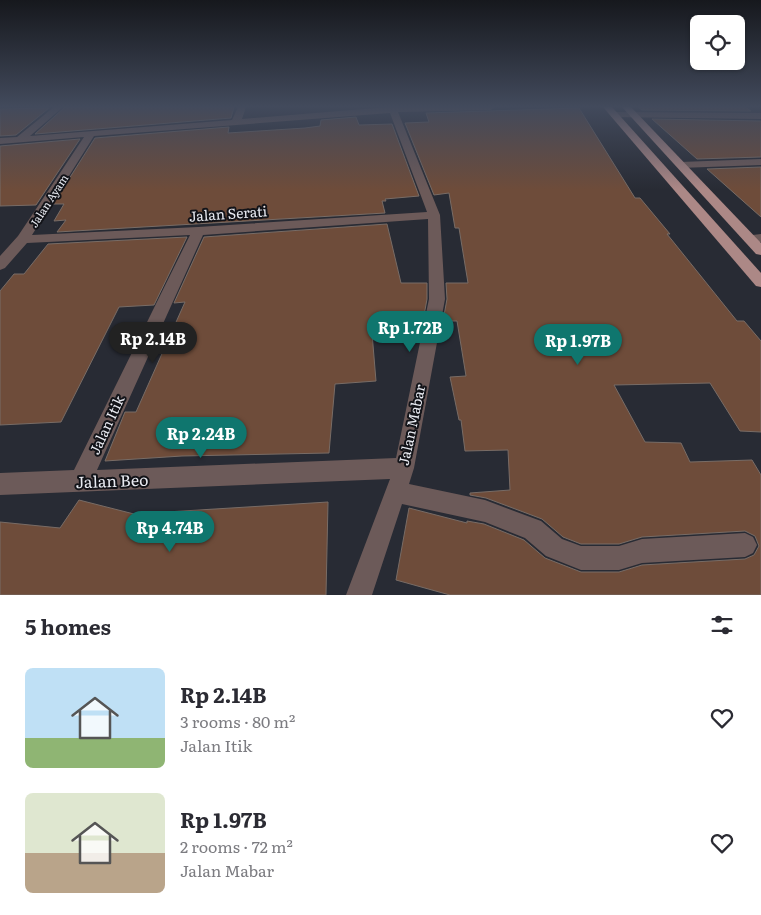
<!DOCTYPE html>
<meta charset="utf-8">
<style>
:root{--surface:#fff;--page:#f7f7f7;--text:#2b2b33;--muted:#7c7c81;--accent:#0f766e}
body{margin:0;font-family:Literata,serif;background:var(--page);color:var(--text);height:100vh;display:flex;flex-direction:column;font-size:19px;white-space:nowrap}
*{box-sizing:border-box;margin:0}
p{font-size:16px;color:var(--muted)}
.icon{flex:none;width:28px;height:28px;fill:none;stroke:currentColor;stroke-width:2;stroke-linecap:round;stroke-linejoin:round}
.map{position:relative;height:595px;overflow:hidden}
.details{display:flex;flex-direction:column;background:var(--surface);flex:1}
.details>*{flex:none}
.buttons{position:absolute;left:690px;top:15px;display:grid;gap:10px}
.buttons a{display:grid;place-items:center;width:55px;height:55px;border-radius:8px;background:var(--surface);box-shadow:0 1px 4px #0004;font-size:25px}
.price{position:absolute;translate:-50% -42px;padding:0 11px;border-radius:18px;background:var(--accent);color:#fff;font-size:16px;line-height:32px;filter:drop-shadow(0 1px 2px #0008)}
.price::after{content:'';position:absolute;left:50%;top:30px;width:15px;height:11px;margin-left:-8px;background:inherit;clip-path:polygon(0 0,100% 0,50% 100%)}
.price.active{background:#222;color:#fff}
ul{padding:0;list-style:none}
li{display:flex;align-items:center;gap:15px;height:125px;padding:0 25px}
li span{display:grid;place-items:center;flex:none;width:140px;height:100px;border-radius:8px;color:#555}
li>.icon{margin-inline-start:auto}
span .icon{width:60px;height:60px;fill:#fffc;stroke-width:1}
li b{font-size:21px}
h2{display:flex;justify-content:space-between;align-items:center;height:60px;padding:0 25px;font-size:21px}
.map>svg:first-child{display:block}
</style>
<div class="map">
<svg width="761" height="595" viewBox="0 0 761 595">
<rect width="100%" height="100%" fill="#282b34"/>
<!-- building -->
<g fill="#6e4c3a" stroke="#786c66">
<path d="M 65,107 L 234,107 L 231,118 L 35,134 Z"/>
<path d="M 638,107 L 745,107 L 751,111 L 642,110 Z"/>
<path d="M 49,108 L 16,135 L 0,136 L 0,109 Z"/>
<path d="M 579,108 L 635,198 L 640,198 L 670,234 L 667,234 L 737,321 L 744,321 L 761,341 L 761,432 L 740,431 L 710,383 L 614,385 L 645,442 L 681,443 L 690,462 L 752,460 L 761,475 L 761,595 L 450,595 L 396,580 L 409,508 L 467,523 L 467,521 L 484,524 L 524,540 L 545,558 L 581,572 L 619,572 L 642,565 L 745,559 L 754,555 L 759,546 L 755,536 L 745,531 L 642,537 L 619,544 L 581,544 L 563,537 L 542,519 L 486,498 L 470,495 L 470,493 L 510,490 L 508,450 L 465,451 L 461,420 L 459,420 L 450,377 L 466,376 L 457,321 L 443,321 L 447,299 L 446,283 L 468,283 L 459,228 L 455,228 L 449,193 L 434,195 L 405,123 L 429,122 L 426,113 Z"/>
<path d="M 356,117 L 359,125 L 392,124 L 419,196 L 385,199 L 386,201 L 382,201 L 385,213 L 57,232 L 66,220 L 54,221 L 64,204 L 53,204 L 95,138 L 229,127 L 228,133 L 305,128 L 320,126 L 321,120 Z"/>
<path d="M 652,119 L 761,121 L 761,157 L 697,159 Z"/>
<path d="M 80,139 L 36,205 L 0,206 L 0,146 Z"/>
<path d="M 761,167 L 761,217 L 707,169 Z"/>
<path d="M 387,224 L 401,283 L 427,283 L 427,299 L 423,321 L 371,321 L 376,381 L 335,384 L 329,453 L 182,456 L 105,461 L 125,412 L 136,412 L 185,302 L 174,303 L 204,237 Z"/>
<path d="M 187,237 L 154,305 L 119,307 L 61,422 L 0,425 L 0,291 L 14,274 L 24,274 L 48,244 Z"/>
<path d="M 79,500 L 134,514 L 328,502 L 326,595 L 0,595 L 0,522 L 60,528 Z"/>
</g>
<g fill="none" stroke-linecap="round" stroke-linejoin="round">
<!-- minor -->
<g fill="#6c5a59" fill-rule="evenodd">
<path d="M 54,107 L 63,107 L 30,136 L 232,120 L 238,107 L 246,107 L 242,119 L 388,107 L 495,107 L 491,110 L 398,112 L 440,215 L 445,299 L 414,468 L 409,484 L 485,500 L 541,521 L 562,539 L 581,546 L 619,546 L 642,539 L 745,533 L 753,537 L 757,545 L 753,553 L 745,557 L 642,563 L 619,570 L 581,570 L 546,556 L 525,538 L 485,522 L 402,504 L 372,595 L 346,595 L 390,479 L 0,495 L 0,473 L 74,470 L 190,235 L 27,243 L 5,268 L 0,270 L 0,256 L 18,236 L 84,137 L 0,144 L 0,138 L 17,137 ZM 390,113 L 427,212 L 198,227 L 32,235 L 94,136 ZM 428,219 L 429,299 L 396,458 L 97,470 L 203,235 Z"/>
<path d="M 614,112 L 761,113 L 761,119 L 611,117 L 611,113 Z"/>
<path d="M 761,159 L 761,165 L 680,168 L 675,165 L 680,162 Z"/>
<path d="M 761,234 L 761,242 L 749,243 L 743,239 L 744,236 Z"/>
</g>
<!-- major -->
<g fill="#ac8886" fill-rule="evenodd">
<path d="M 603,107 L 612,107 L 761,273 L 761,287 L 756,286 Z"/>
<path d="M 622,107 L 631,107 L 761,243 L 761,255 L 756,254 Z"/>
</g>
</g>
<!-- sky -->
<linearGradient id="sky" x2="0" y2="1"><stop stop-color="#16181d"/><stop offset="0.56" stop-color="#424a5c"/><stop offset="1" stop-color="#424a5c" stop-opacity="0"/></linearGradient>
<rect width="761" height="190" fill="url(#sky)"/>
<g text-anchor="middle" stroke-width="4" stroke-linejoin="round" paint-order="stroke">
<!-- far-street labels -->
<g font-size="11" fill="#e8eaf1" stroke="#121318">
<text transform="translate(49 201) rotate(-57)" y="4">Jalan Ayam</text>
</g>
<!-- street labels -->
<g font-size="14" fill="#e8eaf1" stroke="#121318">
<text transform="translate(228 214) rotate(-4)" y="5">Jalan Serati</text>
<text transform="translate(107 425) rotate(-65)" y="5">Jalan Itik</text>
<text transform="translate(412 425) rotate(-78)" y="5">Jalan Mabar</text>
</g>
<!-- near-street labels -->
<g font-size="16" fill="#e8eaf1" stroke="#121318">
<text transform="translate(112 481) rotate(-2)" y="6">Jalan Beo</text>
</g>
</g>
</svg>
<div class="buttons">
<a><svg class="icon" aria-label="locate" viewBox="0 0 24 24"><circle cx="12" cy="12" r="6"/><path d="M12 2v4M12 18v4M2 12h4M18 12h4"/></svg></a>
</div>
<b class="price" style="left:410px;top:353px">Rp 1.72B</b>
<b class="price active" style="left:153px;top:364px">Rp 2.14B</b>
<b class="price" style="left:578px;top:366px">Rp 1.97B</b>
<b class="price" style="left:201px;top:459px">Rp 2.24B</b>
<b class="price" style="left:170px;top:553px">Rp 4.74B</b>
</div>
<section class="details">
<h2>5 homes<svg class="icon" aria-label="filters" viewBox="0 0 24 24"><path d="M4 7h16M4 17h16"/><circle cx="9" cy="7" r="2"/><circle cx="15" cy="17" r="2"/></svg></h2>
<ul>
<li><span style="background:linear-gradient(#bfe0f5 70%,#8fb573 0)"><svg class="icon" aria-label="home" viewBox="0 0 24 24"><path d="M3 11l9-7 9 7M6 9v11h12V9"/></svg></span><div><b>Rp 2.14B</b><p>3 rooms · 80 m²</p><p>Jalan Itik</p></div><svg class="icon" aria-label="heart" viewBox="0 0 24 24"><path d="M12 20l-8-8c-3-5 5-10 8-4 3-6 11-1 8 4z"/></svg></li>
<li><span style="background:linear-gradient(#dfe7d0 60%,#b9a48a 0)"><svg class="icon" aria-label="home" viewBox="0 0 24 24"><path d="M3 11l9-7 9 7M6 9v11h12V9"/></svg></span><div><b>Rp 1.97B</b><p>2 rooms · 72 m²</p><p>Jalan Mabar</p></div><svg class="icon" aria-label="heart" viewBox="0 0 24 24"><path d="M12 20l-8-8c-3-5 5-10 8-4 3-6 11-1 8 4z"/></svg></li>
</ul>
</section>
